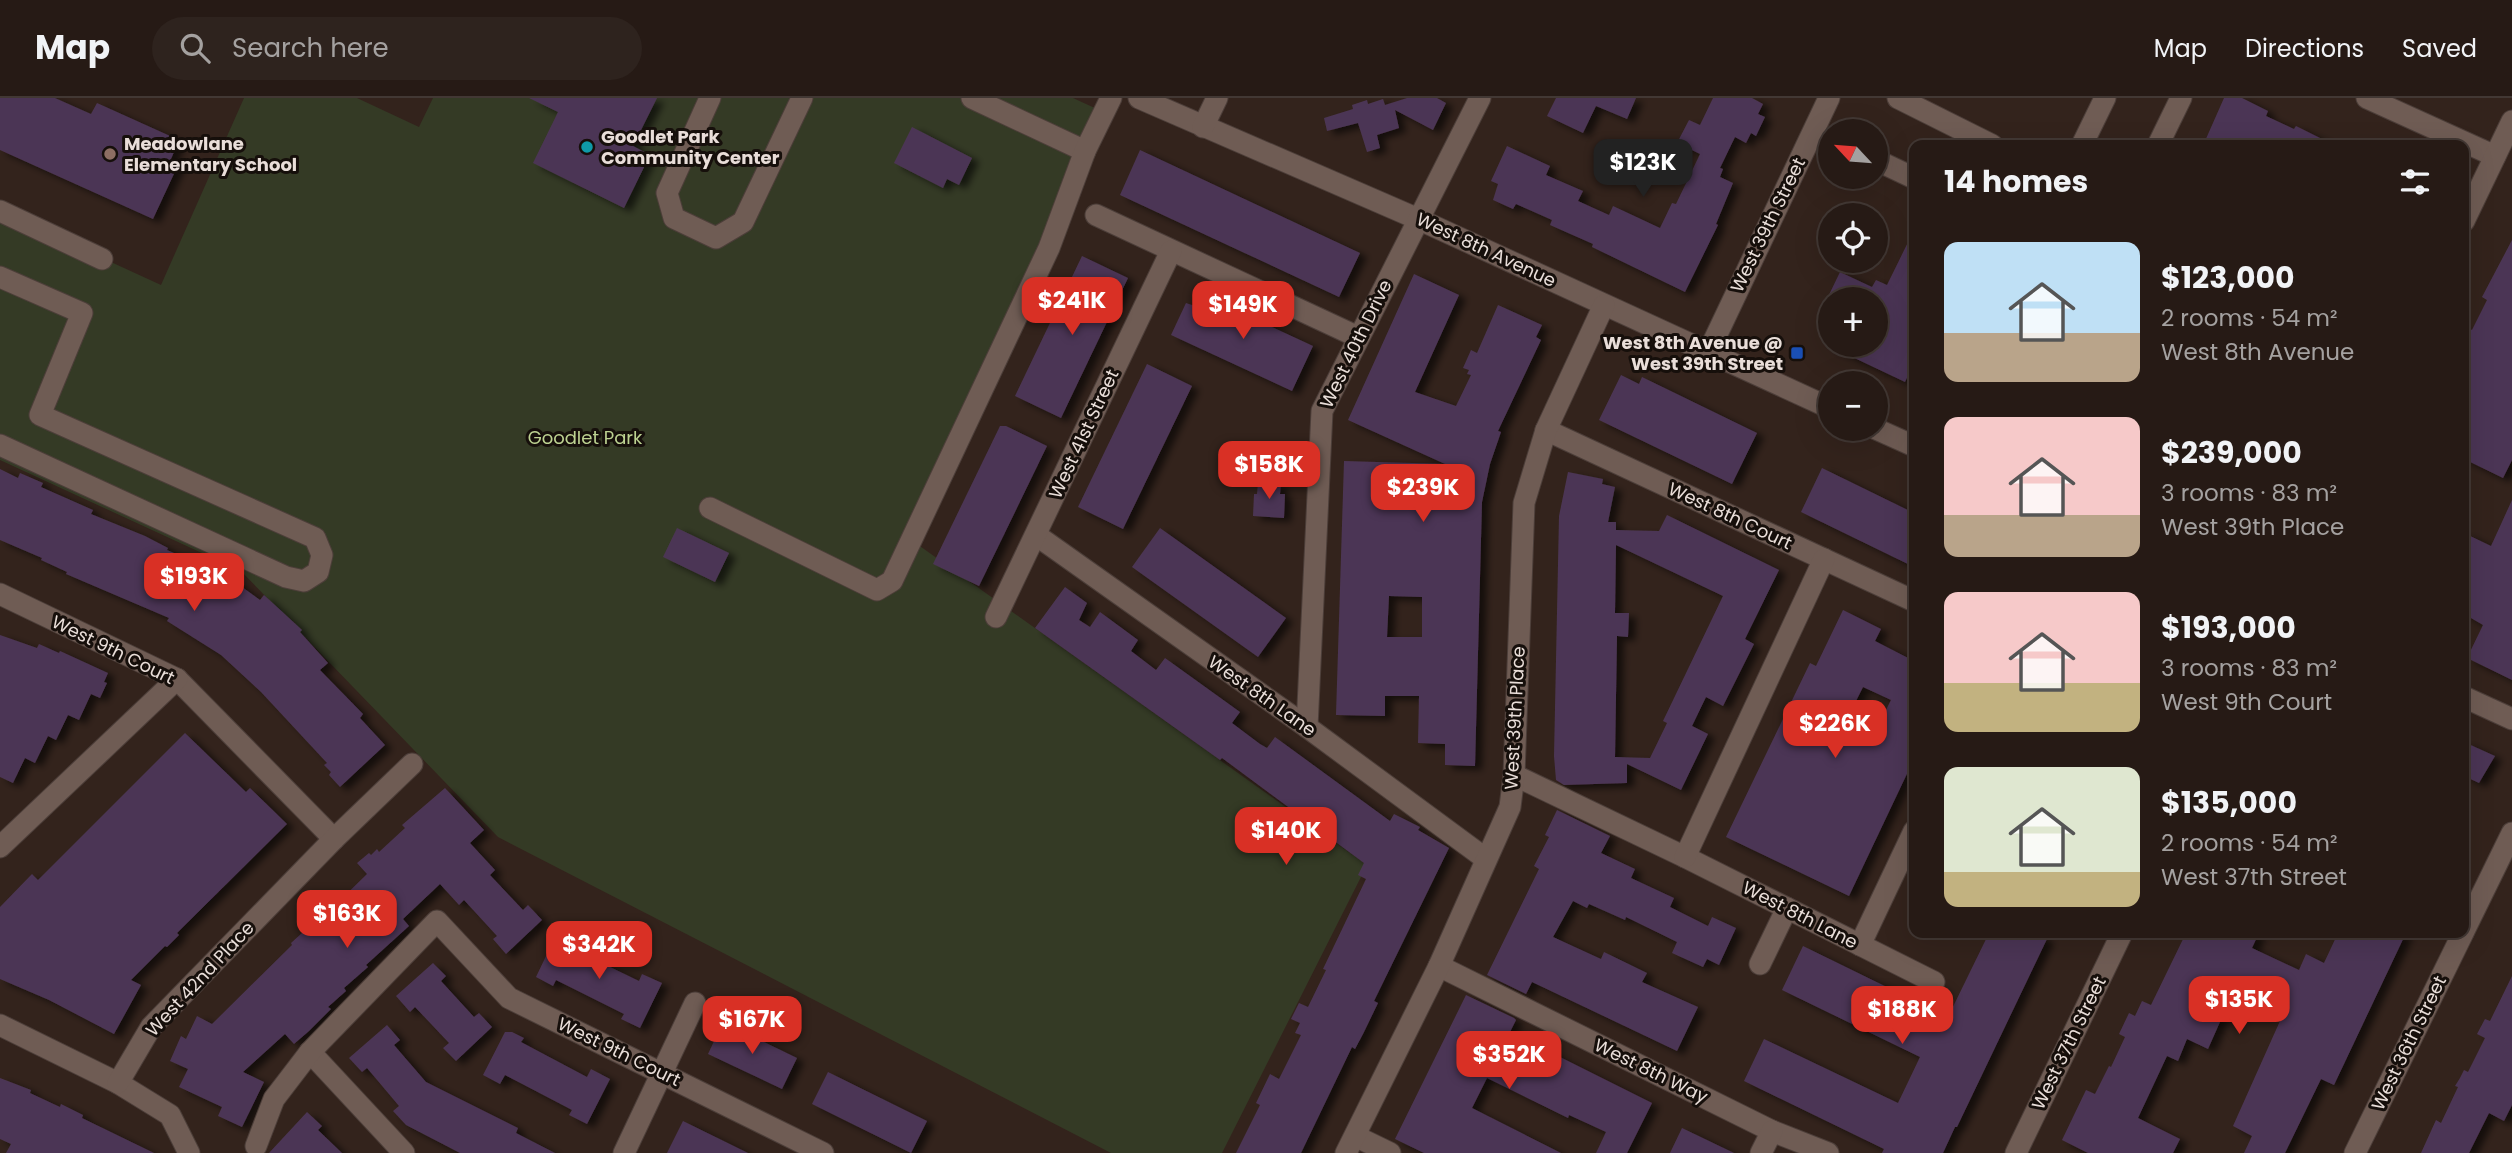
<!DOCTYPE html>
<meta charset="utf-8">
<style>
:root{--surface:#261a15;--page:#2e231e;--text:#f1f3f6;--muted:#a4a1a0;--line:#423834;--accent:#d93025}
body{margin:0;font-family:Poppins,sans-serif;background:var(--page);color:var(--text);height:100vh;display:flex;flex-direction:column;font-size:26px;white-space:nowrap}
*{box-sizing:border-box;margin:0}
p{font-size:23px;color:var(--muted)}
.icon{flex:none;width:38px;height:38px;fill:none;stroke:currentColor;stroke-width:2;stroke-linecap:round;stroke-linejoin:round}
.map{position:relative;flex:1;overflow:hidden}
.drawer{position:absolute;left:1909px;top:42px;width:560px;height:798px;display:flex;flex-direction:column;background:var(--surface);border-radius:14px;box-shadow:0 7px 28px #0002,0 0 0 2px var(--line)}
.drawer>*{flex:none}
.needle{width:46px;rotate:296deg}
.fabs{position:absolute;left:1818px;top:21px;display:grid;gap:14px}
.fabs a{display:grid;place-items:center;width:70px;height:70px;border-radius:50%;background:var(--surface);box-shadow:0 7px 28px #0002,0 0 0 2px var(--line);font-size:35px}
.price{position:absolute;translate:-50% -60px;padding:0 16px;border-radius:14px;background:var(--accent);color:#fff;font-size:23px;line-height:46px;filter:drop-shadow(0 2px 4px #0008)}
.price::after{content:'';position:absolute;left:50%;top:42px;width:21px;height:16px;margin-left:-10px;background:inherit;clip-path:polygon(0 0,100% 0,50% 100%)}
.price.selected{background:#222;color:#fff}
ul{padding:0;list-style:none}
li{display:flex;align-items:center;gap:21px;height:175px;padding:0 35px}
li span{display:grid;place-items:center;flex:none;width:196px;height:140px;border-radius:14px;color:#555}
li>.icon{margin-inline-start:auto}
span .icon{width:84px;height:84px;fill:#fffc;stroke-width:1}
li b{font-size:30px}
h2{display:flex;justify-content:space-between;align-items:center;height:84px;padding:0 35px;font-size:30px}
header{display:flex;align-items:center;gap:42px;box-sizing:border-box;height:98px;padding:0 35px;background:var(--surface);border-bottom:2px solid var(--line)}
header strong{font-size:33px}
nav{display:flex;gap:38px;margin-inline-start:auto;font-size:24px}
.search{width:490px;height:63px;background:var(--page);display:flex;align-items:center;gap:18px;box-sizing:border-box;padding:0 24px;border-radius:38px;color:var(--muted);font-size:26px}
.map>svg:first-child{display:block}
</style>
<header>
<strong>Map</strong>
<div class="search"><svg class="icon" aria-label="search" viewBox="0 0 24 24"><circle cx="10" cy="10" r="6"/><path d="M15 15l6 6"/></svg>Search here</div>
<nav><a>Map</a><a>Directions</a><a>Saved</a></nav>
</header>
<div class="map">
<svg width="2512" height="1055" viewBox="0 0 2512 1055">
<defs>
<filter id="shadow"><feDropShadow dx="7" dy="4" stdDeviation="3.5" flood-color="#0009"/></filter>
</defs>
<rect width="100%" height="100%" fill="#33231c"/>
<!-- green -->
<path fill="#343a25" d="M 244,0 L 357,0 L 419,29 L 433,0 L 1073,0 L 1110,17 L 910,441 L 1367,767 L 1222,1055 L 1111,1055 L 498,739 L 241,473 L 0,362 L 0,113 L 161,187 Z"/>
<!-- building -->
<g fill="#4c3654" fill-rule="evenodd" filter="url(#shadow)">
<path d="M 0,0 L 55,0 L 91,16 L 97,5 L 179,42 L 171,61 L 179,65 L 153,121 L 0,52 Z"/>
<path d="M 529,0 L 657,0 L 633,48 L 650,57 L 624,110 L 533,65 L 558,14 Z"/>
<path d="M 1407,0 L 1437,0 L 1446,5 L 1433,32 L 1395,12 L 1399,30 L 1377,37 L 1380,50 L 1367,54 L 1358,25 L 1327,33 L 1324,20 L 1353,11 L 1352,7 L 1367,2 L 1368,6 L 1383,1 L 1385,7 Z"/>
<path d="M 1556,0 L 1636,0 L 1627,21 L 1596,8 L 1583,35 L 1547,18 Z"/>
<path d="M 1713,0 L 1752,0 L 1763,6 L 1758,16 L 1765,19 L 1756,38 L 1751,35 L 1746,45 L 1735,39 L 1720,70 L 1723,71 L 1720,79 L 1733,85 L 1716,126 L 1718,127 L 1685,194 L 1592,149 L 1593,146 L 1550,127 L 1552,122 L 1516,106 L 1513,111 L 1493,102 L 1498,86 L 1491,83 L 1507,48 L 1550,68 L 1546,77 L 1583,93 L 1578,103 L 1609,117 L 1613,108 L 1660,130 L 1672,105 L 1676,106 L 1700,56 L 1677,45 L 1689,22 L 1700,27 Z"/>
<path d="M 2224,0 L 2242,0 L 2268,13 L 2266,18 L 2294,31 L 2296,28 L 2334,47 L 2214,47 L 2205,43 Z"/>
<path d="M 912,29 L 972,60 L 959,87 L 947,81 L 943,90 L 894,65 Z"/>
<path d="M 1140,52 L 1360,155 L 1339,199 L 1120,97 Z"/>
<path d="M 1914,132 L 1914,265 L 1905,284 L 1827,247 L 1876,247 L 1876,201 L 1827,201 L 1840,174 L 1872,189 L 1876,182 L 1887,187 Z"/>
<path d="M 2512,142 L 2512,362 L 2503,380 L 2464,361 L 2464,228 L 2472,232 L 2487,202 L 2482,199 Z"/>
<path d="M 1082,158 L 1128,180 L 1061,320 L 1015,298 Z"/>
<path d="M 1414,176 L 1459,197 L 1415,294 L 1456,308 L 1471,277 L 1467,276 L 1469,272 L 1463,270 L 1471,252 L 1477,255 L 1498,207 L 1542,227 L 1536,239 L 1541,242 L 1498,333 L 1501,334 L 1490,366 L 1482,404 L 1475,668 L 1445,667 L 1445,646 L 1418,645 L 1419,598 L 1385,598 L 1385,618 L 1336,617 L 1344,363 L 1445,366 L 1348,322 ZM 1389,498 L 1422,499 L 1422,539 L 1387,539 Z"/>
<path d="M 1201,196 L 1313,248 L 1292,293 L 1171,237 L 1186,205 L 1195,208 Z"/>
<path d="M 1147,266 L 1192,288 L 1123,431 L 1078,409 Z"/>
<path d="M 1621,277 L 1639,286 L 1642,279 L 1757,335 L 1732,386 L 1599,322 Z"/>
<path d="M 1000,328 L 1006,328 L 1047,348 L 979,488 L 933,466 Z"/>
<path d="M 1822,370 L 1914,415 L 1914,469 L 1801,414 Z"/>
<path d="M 0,371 L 18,380 L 20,375 L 43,385 L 41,389 L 93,412 L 91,416 L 145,438 L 168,450 L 167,452 L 202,467 L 205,462 L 260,502 L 264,497 L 302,532 L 300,534 L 328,565 L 320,572 L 363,616 L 360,620 L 385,647 L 340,689 L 329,677 L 331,674 L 324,667 L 327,665 L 261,594 L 221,557 L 167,523 L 169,520 L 66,476 L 67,474 L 41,462 L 42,460 L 0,442 Z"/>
<path d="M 1568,374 L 1603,381 L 1602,386 L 1615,389 L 1608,424 L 1616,424 L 1616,432 L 1659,433 L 1667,417 L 1779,472 L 1745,541 L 1754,546 L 1723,608 L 1706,599 L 1692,628 L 1708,636 L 1681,692 L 1627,666 L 1627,685 L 1564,687 L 1556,682 L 1554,658 L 1559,418 ZM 1616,447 L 1723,498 L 1663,623 L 1667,625 L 1650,660 L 1615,659 L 1617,538 L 1628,539 L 1629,515 L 1615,515 Z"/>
<path d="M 1258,385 L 1281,386 L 1280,396 L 1285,396 L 1284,420 L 1253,418 L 1254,396 L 1257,396 Z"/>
<path d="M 2512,402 L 2512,582 L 2467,560 L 2483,527 L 2464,516 L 2464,435 L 2491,448 Z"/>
<path d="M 677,430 L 729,455 L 715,484 L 663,459 Z"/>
<path d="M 1160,430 L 1286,520 L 1258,559 L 1132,469 Z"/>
<path d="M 1065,489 L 1087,505 L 1079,522 L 1090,529 L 1100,514 L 1138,542 L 1131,553 L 1156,572 L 1165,560 L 1240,614 L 1232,625 L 1260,646 L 1267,650 L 1275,639 L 1390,723 L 1394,716 L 1420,729 L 1418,732 L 1449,750 L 1374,903 L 1378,905 L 1363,936 L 1355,951 L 1352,949 L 1301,1055 L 1236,1055 L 1260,1007 L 1256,1005 L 1270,976 L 1279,981 L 1301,937 L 1295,935 L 1300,925 L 1291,921 L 1299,905 L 1308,909 L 1326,872 L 1323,871 L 1366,781 L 1358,777 L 1364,765 L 1222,660 L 1220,662 L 1035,530 Z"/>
<path d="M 1843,512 L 1881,531 L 1875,543 L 1914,563 L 1914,661 L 1849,798 L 1726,739 L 1810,565 L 1816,568 ZM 1863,589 L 1891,602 L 1872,640 L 1844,627 Z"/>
<path d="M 0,537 L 37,550 L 39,546 L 59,555 L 60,553 L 108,575 L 104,584 L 107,585 L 100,600 L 91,596 L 79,622 L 68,617 L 56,642 L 48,638 L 35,665 L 25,660 L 13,685 L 0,679 Z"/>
<path d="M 185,635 L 246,694 L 250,690 L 287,726 L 177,835 L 179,837 L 167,849 L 165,848 L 131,882 L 141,887 L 114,936 L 49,902 L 0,881 L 0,809 L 32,776 L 38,782 Z"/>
<path d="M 2464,644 L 2495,658 L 2479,685 L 2464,678 Z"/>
<path d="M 445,690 L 484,732 L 470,745 L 495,772 L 490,777 L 523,812 L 528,807 L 542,822 L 506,856 L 493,841 L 497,838 L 464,802 L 459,807 L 440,786 L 403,821 L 409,828 L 366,867 L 368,869 L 344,890 L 346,893 L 328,909 L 331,911 L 309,933 L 294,946 L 285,936 L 243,974 L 264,984 L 242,1029 L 218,1018 L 222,1009 L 179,989 L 188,971 L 170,963 L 181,938 L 186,941 L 197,918 L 212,926 L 292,847 L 291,845 L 324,815 L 325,817 L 367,776 L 357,765 L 369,755 L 371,757 L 377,751 L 379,754 L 405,730 L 402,727 Z"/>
<path d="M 1557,712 L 1610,738 L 1601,755 L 1635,771 L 1631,780 L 1674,800 L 1670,809 L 1708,828 L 1712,819 L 1736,830 L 1719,867 L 1707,861 L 1703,869 L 1672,855 L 1677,844 L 1626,819 L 1625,822 L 1589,806 L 1587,810 L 1573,803 L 1553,839 L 1601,861 L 1604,854 L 1647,875 L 1642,884 L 1698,909 L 1677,953 L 1532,884 L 1526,896 L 1487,877 L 1539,771 L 1534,768 L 1549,739 L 1545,737 Z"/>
<path d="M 557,835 L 575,843 L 571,850 L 639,883 L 642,876 L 662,885 L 640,930 L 621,921 L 624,916 L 556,882 L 553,888 L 536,879 Z"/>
<path d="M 1989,835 L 2035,835 L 2047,841 L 1957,1029 L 1955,1029 L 1943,1055 L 1882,1055 L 1884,1051 L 1744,983 L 1764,941 L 1898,1005 L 1920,959 L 1782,892 L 1803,848 L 1948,919 Z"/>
<path d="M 2186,835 L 2259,835 L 2252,850 L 2299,872 L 2306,856 L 2324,865 L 2338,835 L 2406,835 L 2334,987 L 2321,981 L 2285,1055 L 2244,1055 L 2252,1038 L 2233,1028 L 2284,914 L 2235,890 L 2208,951 L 2187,941 L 2178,963 L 2167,958 L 2138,1020 L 2180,1041 L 2173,1055 L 2088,1055 L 2062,1042 L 2086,992 L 2095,996 L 2109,968 L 2111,969 L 2125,939 L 2119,936 L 2129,915 L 2135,918 L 2142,903 L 2151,907 Z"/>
<path d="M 433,865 L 446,878 L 441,883 L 474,919 L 479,915 L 492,929 L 456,963 L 443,950 L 449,945 L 415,909 L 410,914 L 396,898 Z"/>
<path d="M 2512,878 L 2512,1007 L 2504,1023 L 2489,1015 L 2469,1055 L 2421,1055 L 2436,1022 L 2441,1025 L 2458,989 L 2455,988 L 2460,980 L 2464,972 L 2468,974 L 2485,940 L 2477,936 L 2485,921 L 2490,923 Z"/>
<path d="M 1466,897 L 1514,920 L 1516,922 L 1510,934 L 1652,1005 L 1627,1055 L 1596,1055 L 1606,1034 L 1569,1017 L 1568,1020 L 1487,980 L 1472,1010 L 1561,1055 L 1424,1055 L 1395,1041 Z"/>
<path d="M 723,924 L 797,960 L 782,991 L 708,956 Z"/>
<path d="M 387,927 L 400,942 L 394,947 L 426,984 L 518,1030 L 516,1035 L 555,1055 L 460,1055 L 406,1027 L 393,1013 L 399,1008 L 367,970 L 362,974 L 349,960 Z"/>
<path d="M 505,934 L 512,934 L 524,940 L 521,944 L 587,979 L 591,971 L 610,981 L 587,1026 L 569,1017 L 572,1012 L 505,977 L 500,986 L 483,977 Z"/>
<path d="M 828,974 L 927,1023 L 911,1055 L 812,1006 Z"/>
<path d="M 0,980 L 31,992 L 30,995 L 60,1009 L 61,1006 L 83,1017 L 82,1020 L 154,1055 L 6,1055 L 11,1046 L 0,1041 Z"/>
<path d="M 307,1014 L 322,1028 L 318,1032 L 342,1055 L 269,1055 Z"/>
<path d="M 683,1023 L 748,1055 L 667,1055 Z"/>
<path d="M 1682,1030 L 1734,1055 L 1670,1055 Z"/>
</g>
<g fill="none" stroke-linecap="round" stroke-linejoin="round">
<defs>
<g id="minor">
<path d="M 710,0 L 667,95 L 674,120 L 716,140 L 743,124 L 802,0"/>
<path d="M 972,0 L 1085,53"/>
<path d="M 1139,0 L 1418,121 L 1830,310"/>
<path d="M 1898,0 L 1992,47"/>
<path d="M 2367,0 L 2495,58"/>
<path d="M 1203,29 L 1217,0"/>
<path d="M 2082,47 L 2105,0"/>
<path d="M 2158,47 L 2181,0"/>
<path d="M 1876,62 L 1914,80"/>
<path d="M 0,113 L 102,161"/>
<path d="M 1096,117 L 1358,239"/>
<path d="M 2464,123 L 2512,23"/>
<path d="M 0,179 L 82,215 L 40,317 L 315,440 L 322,457 L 318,474 L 304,483 L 286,479 L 0,347"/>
<path d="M 1708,255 L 1829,0"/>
<path d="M 1876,331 L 1914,348"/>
<path d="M 1546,332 L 1914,503"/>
<path d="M 710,410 L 877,492 L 892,483 L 1049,150 L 1085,53 L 1111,0"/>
<path d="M 1036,437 L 1307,629 L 1486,761"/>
<path d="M 0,496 L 177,581 L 334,741"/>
<path d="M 996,519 L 1171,153"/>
<path d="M 2464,599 L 2512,621"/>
<path d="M 1307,629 L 1322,313 L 1480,0"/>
<path d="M 1514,677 L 1685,759 L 1934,884"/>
<path d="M 0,749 L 177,581"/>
<path d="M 1685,759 L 1824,461"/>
<path d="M 2464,833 L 2512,735"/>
<path d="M 1860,847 L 1914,733"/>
<path d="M 1760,866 L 1787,810"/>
<path d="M 1439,868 L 1772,1033 L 1828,1055"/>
<path d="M 0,927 L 118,985 L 170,1017 L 189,1055"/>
<path d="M 310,954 L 404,1055"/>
<path d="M 118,985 L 151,929 L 334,741 L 412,666"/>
<path d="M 1355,1038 L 1390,1055"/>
<path d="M 256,1048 L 274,1001 L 310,954 L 437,823 L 509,900 L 823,1055"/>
<path d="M 624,1055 L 695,905"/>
<path d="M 1346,1055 L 1439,868 L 1510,709 L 1514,677 L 1524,405 L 1546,332 L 1604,207"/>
<path d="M 1761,1055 L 1772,1033"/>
<path d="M 2016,1055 L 2122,835"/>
<path d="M 2355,1055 L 2463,835"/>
</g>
</defs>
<!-- minor casing -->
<use href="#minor" stroke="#4c3e39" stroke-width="23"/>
<!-- minor -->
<use href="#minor" stroke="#6f5c54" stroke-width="21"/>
</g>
<!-- markers -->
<circle fill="#0f9aa8" stroke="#160f0b" stroke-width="2.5" cx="587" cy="49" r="7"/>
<circle fill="#8d6e63" stroke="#160f0b" stroke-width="2.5" cx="110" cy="56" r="7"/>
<rect fill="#1a4fb4" stroke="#160f0b" stroke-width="2.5" x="1790" y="248" width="14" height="14" rx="3.5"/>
<g text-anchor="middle" stroke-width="6" stroke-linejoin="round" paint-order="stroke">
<!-- poi labels -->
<g font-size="18" font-weight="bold" fill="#e9ded9" stroke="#160f0b" text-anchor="start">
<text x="601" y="45">Goodlet Park<tspan x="601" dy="21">Community Center</tspan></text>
<text x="124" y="52">Meadowlane<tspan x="124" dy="21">Elementary School</tspan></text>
<text x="1783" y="251" text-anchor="end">West 8th Avenue @<tspan x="1783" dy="21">West 39th Street</tspan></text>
</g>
<!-- street labels -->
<g font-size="18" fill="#e9ded9" stroke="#160f0b">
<text transform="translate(1768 127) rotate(-64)" y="6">West 39th Street</text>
<text transform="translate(1486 152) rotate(25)" y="6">West 8th Avenue</text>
<text transform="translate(1356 246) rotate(-64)" y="6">West 40th Drive</text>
<text transform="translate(1084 336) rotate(-65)" y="6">West 41st Street</text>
<text transform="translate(1730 418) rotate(25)" y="6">West 8th Court</text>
<text transform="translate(113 552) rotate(26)" y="6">West 9th Court</text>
<text transform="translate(1262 598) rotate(35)" y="6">West 8th Lane</text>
<text transform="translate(1515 620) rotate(-87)" y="6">West 39th Place</text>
<text transform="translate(1800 817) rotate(27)" y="6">West 8th Lane</text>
<text transform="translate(200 881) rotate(-47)" y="6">West 42nd Place</text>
<text transform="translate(2069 945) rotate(-64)" y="6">West 37th Street</text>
<text transform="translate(2409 945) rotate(-64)" y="6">West 36th Street</text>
<text transform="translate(619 954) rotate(26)" y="6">West 9th Court</text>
<text transform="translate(1651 973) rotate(26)" y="6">West 8th Way</text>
</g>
<!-- park labels -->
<g font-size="18" fill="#bdd291" stroke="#160f0b">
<text x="585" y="346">Goodlet Park</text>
</g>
</g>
</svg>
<div class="fabs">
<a><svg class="needle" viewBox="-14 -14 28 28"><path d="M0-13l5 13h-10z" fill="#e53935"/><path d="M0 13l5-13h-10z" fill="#a4a1a0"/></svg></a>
<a><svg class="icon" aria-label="locate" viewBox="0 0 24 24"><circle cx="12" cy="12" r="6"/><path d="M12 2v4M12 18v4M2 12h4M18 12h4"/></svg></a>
<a>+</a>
<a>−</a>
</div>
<b class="price selected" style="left:1643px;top:101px">$123K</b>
<b class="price" style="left:1072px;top:239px">$241K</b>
<b class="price" style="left:1243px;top:243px">$149K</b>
<b class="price" style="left:1269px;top:403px">$158K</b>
<b class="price" style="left:1423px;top:426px">$239K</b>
<b class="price" style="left:194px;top:515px">$193K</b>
<b class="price" style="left:1835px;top:662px">$226K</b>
<b class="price" style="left:1286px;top:769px">$140K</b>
<b class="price" style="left:347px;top:852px">$163K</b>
<b class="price" style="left:599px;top:883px">$342K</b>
<b class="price" style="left:2239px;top:938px">$135K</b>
<b class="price" style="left:1902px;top:948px">$188K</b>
<b class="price" style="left:752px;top:958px">$167K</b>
<b class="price" style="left:1509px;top:993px">$352K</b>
<section class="drawer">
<h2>14 homes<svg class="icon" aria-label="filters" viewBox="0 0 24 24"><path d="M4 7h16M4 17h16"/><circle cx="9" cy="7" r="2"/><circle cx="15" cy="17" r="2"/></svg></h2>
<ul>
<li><span style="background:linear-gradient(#bfe0f5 65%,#b9a48a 0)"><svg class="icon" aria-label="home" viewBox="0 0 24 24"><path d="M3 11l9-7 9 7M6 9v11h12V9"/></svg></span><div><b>$123,000</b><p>2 rooms · 54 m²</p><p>West 8th Avenue</p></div></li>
<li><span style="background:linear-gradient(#f6c9c9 70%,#b9a48a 0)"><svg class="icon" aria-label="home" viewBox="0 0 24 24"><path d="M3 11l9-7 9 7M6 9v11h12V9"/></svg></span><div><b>$239,000</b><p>3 rooms · 83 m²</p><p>West 39th Place</p></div></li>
<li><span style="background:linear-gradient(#f6c9c9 65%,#c2b280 0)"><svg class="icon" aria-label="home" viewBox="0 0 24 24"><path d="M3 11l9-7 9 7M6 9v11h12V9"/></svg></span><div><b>$193,000</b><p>3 rooms · 83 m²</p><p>West 9th Court</p></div></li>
<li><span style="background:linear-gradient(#dfe7d0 75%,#c2b280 0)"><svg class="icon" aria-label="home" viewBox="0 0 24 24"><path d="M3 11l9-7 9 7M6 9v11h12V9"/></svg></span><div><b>$135,000</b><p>2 rooms · 54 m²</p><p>West 37th Street</p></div></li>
</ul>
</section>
</div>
